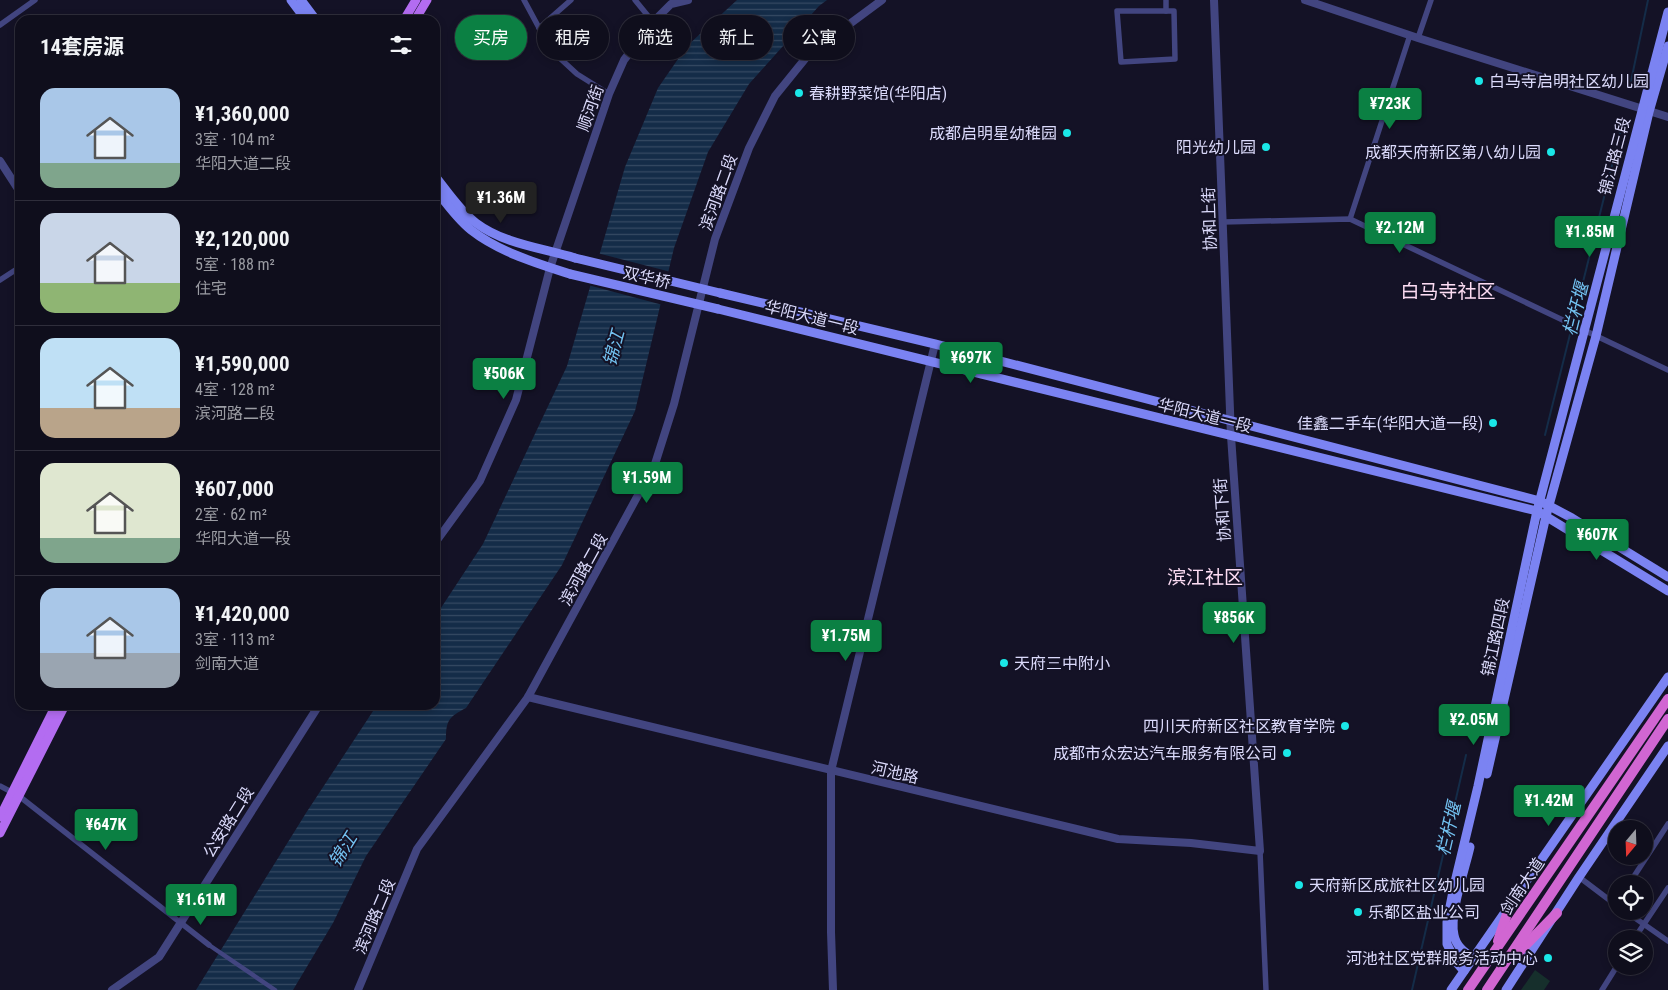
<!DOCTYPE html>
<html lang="zh">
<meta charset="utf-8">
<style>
:root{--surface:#0f0e1c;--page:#181725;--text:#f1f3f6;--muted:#9b9ca3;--line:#2f2e3b;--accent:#0b8043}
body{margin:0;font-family:"Roboto Condensed","Noto Sans SC",sans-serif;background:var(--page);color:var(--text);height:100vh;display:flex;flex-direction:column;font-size:19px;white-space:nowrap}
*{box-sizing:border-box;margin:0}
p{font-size:16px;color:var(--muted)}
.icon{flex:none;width:28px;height:28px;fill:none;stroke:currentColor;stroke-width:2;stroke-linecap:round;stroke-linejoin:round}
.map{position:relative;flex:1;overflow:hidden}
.drawer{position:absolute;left:15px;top:15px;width:425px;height:695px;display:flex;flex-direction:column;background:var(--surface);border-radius:15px;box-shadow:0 2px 8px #0003,0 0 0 1px var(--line)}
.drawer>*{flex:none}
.guide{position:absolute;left:455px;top:15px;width:475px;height:45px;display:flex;gap:10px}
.needle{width:32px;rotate:199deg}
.controls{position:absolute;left:1608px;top:820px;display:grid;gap:10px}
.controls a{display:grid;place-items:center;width:45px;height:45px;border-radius:50%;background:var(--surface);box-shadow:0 2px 8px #0003,0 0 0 1px var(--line);font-size:25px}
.price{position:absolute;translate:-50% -42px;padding:0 11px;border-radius:5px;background:var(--accent);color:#fff;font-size:16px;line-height:32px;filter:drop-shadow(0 1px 2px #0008)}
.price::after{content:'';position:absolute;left:50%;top:30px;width:15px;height:11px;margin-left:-8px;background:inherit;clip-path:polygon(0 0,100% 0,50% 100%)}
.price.current{background:#222;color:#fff}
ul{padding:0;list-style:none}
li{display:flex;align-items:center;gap:15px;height:125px;padding:0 25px}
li+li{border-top:1px solid var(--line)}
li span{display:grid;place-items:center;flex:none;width:140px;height:100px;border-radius:15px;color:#555}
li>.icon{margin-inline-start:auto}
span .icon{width:60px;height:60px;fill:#fffc;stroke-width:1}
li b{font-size:21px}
h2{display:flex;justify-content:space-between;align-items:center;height:60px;padding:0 25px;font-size:21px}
.chip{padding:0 18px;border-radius:22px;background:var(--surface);box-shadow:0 2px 8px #0003,0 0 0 1px var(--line);font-size:18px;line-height:45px}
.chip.current{background:var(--accent);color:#fff}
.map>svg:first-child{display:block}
</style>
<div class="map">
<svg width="1668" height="990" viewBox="0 0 1668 990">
<defs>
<pattern id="water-rules" width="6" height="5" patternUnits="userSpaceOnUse" patternTransform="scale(1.25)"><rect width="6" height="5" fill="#142c48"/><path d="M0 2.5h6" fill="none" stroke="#364a63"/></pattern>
</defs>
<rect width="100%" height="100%" fill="#141226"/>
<!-- pitch -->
<path fill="#162f2c" d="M 1535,970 L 1550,981 L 1544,990 L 1521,990 Z"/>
<!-- water -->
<path fill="url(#water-rules)" d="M 737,0 L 827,0 L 819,6 L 749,84 L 708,152 L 674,248 L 635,411 L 562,565 L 466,708 C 449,717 446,720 446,739 L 366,856 L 333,923 L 293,990 L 196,990 L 306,813 L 377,705 L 435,705 L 435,617 L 483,544 L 567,366 L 625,167 L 658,88 L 687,46 Z"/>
<!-- pier -->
<path fill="#141226" d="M 597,253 L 671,272 L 663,305 L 588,285 Z"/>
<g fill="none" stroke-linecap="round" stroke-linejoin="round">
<!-- stream -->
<g stroke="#142c48" stroke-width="2">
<path d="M 1630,86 L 1648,0"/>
<path d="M 1545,435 L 1622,125"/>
<path d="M 1412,990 L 1466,755"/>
</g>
<!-- pedestrian -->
<path stroke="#424580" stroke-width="4.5" d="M 209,945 L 275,990"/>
<!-- minor -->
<g stroke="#424580" stroke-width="5.5">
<path d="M 524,0 L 551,50 L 577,74 L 609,94"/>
<path d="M 635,0 L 653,22"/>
<path d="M 1166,0 L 1166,11"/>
<path d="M 1117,11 L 1174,11 L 1175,59 L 1121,62 Z"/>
<path d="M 0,25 L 35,0"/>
<path d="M 539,28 L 571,0"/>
<path d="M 1418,38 L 1431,0"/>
<path d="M 1350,219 L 1410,35"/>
<path d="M 1223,222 L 1350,219 L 1668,370"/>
<path d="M 0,280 L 20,267"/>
<path d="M 0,786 L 19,796 L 209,945"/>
<path d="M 1260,851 L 1266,990"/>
<path d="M 1579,877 L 1616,905"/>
<path d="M 1629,884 L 1668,824"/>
<path d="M 1625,911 L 1668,941"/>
<path d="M 1634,939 L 1668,888"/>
<path d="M 1602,990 L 1617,966"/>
</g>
<!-- tertiary -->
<g stroke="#424580" stroke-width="8">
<path d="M 1305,0 L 1418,38 L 1668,117"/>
<path d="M 0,161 L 20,192"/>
<path d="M 435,543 L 480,481 L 516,400 L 550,268 L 609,94 L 624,60 L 653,22 L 671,4 L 688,0"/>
<path d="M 528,697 L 1118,839 L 1191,843 L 1260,851 L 1231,436 L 1214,0"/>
<path d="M 112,990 L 159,957 L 319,705"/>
<path d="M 358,990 L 417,849 L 528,697 L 655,464 L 674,404 L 715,239 L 749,148 L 775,96 L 809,54 L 882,0"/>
<path d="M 833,990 L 831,932 L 831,771 L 935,344"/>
</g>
<!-- secondary -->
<g stroke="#7b83f2" stroke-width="9">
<path d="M 291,0 L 306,20"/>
<path d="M 301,0 L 316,20"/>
<path d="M 435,176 C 447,191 460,211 476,223 C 504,244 542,248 575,258"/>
<path d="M 435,189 C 446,203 457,219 471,230 C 499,252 536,263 570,274"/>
<path d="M 720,293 L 935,344 L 1540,501 L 1572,518 L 1668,577"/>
<path d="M 718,309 L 1537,511 L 1668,591"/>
<path d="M 1487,774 L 1546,516 L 1596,336 L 1649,112 L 1668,46"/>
<path d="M 1470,847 C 1465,869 1449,914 1454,935 C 1456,946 1464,952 1473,958"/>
<path d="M 1464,971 L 1456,962 L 1447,944 L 1447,922 L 1454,886 L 1478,786 L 1537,511 L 1668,12"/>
<path d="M 1451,990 L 1668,677"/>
<path d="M 1506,990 L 1579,877 L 1668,746"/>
</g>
<!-- primary -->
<g stroke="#b36cf1" stroke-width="9">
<path d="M 404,20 L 416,0"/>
<path d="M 415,20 L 427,0"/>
<path d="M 0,817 L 56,705"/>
<path d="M 0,833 L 65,705"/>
</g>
<!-- trunk -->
<g stroke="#d166d2" stroke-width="10">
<path d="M 1498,941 L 1511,902"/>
<path d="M 1514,957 L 1557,913"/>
<path d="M 1468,990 L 1668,699"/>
<path d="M 1487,990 L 1668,719"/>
</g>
<!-- secondary-bridge -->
<g stroke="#7b83f2" stroke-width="9">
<path d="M 575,258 L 720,293"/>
<path d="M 570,274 L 718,309"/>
</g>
</g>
<!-- markers -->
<g fill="#1ae7e8" stroke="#141226" stroke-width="2">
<circle cx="1479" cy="81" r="5"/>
<circle cx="799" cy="93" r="5"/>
<circle cx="1067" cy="133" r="5"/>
<circle cx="1266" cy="147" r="5"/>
<circle cx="1551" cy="152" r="5"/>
<circle cx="1493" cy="423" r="5"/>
<circle cx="1004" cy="663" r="5"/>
<circle cx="1345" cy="726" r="5"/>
<circle cx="1287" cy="753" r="5"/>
<circle cx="1299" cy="885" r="5"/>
<circle cx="1358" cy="912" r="5"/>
<circle cx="1548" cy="958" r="5"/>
</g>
<g text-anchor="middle" stroke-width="4" stroke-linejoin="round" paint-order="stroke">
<!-- poi labels -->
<g font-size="16" fill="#dbdafb" stroke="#141226" text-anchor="end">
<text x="1489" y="87" text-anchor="start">白马寺启明社区幼儿园</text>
<text x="809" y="99" text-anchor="start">春耕野菜馆(华阳店)</text>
<text x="1057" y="139">成都启明星幼稚园</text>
<text x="1256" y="153">阳光幼儿园</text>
<text x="1541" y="158">成都天府新区第八幼儿园</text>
<text x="1483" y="429">佳鑫二手车(华阳大道一段)</text>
<text x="1014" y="669" text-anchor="start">天府三中附小</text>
<text x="1335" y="732">四川天府新区社区教育学院</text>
<text x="1277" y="759">成都市众宏达汽车服务有限公司</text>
<text x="1309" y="891" text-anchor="start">天府新区成旅社区幼儿园</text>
<text x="1368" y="918" text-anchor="start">乐都区盐业公司</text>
<text x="1538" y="964">河池社区党群服务活动中心</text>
</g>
<!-- street labels -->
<g font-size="16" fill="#dbdafb" stroke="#141226">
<text transform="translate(590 108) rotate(-70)" y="6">顺河街</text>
<text transform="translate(1614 156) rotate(-75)" y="6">锦江路三段</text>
<text transform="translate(718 192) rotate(-70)" y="6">滨河路二段</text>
<text transform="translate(1209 219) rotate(-92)" y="6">协和上街</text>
<text transform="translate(647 277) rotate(13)" y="6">双华桥</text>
<text transform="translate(812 317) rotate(14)" y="6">华阳大道一段</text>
<text transform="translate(1205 415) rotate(14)" y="6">华阳大道一段</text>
<text transform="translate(1222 510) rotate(-94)" y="6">协和下街</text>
<text transform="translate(583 569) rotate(-61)" y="6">滨河路二段</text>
<text transform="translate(1495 637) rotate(-78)" y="6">锦江路四段</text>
<text transform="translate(895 772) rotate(13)" y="6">河池路</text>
<text transform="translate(228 822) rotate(-58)" y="6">公安路二段</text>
<text transform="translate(1522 886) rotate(-56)" y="6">剑南大道</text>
<text transform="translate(374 916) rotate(-67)" y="6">滨河路二段</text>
</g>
<!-- water labels -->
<g font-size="18" font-style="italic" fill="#73c2f1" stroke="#141226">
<text transform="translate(1576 309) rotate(-76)" y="6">栏杆堰</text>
<text transform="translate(614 348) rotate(-75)" y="6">锦江</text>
<text transform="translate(1449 829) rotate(-77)" y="6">栏杆堰</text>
<text transform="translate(343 850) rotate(-58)" y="6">锦江</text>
</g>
<!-- quarter labels -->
<g font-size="19" fill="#fcdcf3" stroke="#141226">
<text x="1448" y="298">白马寺社区</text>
<text x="1205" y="584">滨江社区</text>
</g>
</g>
</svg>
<div class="controls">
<a><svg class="needle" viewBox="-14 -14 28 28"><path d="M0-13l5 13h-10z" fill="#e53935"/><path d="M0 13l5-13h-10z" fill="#9b9ca3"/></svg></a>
<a><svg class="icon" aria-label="locate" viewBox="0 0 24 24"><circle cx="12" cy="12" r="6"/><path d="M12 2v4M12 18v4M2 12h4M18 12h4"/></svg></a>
<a><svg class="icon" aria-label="layers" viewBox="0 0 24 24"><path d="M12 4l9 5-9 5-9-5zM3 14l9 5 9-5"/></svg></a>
</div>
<b class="price" style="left:1390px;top:130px">¥723K</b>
<b class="price current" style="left:501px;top:224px">¥1.36M</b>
<b class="price" style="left:1400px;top:254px">¥2.12M</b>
<b class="price" style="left:1590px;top:258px">¥1.85M</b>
<b class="price" style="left:971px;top:384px">¥697K</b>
<b class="price" style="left:504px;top:400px">¥506K</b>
<b class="price" style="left:647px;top:504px">¥1.59M</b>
<b class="price" style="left:1597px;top:561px">¥607K</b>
<b class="price" style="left:1234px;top:644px">¥856K</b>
<b class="price" style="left:846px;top:662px">¥1.75M</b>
<b class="price" style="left:1474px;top:746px">¥2.05M</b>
<b class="price" style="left:1549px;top:827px">¥1.42M</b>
<b class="price" style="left:106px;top:851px">¥647K</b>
<b class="price" style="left:201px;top:926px">¥1.61M</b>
<div class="guide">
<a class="chip current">买房</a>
<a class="chip">租房</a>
<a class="chip">筛选</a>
<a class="chip">新上</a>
<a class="chip">公寓</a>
</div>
<section class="drawer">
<h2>14套房源<svg class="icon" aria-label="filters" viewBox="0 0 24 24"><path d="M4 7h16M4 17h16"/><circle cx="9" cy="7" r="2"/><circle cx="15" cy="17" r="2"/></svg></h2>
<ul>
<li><span style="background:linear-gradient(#a9c7e8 75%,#7fa58c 0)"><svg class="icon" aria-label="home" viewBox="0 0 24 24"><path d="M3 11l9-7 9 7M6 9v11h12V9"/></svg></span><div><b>¥1,360,000</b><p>3室 · 104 m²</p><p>华阳大道二段</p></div></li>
<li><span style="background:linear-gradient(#c9d6e8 70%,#8fb573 0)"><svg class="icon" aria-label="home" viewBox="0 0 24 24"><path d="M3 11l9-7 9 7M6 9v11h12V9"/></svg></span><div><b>¥2,120,000</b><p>5室 · 188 m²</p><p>住宅</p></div></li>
<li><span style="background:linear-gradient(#bfe0f5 70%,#b9a48a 0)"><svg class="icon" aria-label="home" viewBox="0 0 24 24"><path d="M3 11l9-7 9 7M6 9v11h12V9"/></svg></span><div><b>¥1,590,000</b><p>4室 · 128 m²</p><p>滨河路二段</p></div></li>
<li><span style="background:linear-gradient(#dfe7d0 75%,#7fa58c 0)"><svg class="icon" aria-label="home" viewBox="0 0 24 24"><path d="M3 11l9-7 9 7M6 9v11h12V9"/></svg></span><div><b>¥607,000</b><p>2室 · 62 m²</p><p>华阳大道一段</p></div></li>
<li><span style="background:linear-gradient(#a9c7e8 65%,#9aa5b1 0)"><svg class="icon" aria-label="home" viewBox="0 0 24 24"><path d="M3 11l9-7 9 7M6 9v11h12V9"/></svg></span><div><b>¥1,420,000</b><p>3室 · 113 m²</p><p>剑南大道</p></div></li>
</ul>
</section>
</div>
